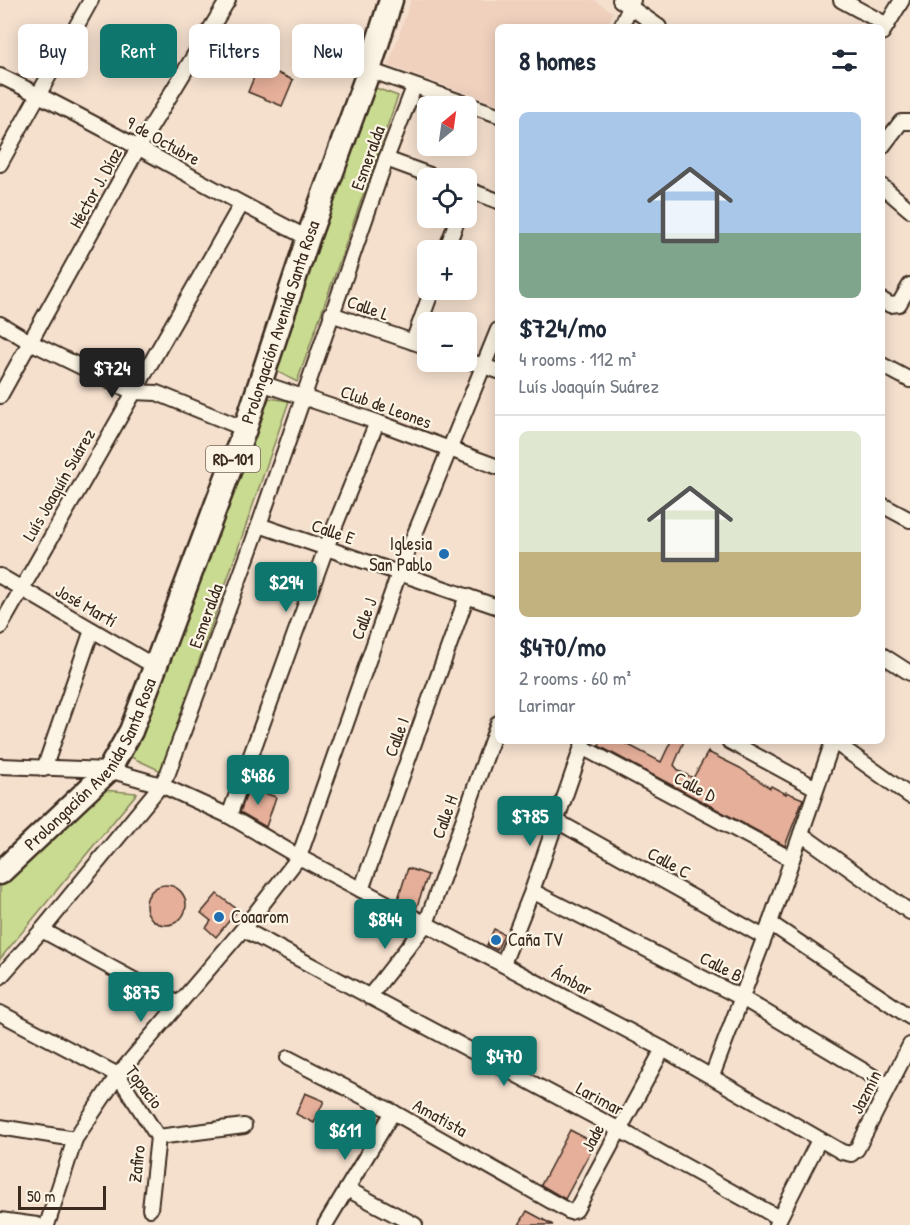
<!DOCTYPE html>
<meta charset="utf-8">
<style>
:root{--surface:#fff;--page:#f2f2f3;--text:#1f2937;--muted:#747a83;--line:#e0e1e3;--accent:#0f766e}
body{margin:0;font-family:"Patrick Hand",sans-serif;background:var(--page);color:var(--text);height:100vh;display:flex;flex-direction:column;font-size:22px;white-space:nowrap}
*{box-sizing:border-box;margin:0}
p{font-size:20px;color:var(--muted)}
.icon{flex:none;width:33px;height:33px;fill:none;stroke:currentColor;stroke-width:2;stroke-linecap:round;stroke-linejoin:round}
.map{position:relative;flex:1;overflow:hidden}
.sheet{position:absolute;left:495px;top:24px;width:390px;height:720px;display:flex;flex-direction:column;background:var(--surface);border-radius:9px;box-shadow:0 3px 15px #0003}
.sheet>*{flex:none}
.guide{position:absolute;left:18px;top:24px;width:387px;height:54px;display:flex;gap:12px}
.needle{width:39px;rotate:29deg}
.tools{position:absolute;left:417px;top:96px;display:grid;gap:12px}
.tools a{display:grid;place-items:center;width:60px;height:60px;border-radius:9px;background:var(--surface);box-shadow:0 3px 15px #0003;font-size:30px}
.scale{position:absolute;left:18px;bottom:15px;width:88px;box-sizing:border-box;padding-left:6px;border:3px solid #3b2a1e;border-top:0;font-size:16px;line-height:21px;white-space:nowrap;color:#3b2a1e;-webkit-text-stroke:4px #fcf5e5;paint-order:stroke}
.price{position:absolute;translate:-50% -51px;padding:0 14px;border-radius:6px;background:var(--accent);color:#fff;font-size:20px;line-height:39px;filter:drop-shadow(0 2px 3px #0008)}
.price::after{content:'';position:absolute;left:50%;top:36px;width:18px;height:14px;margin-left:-9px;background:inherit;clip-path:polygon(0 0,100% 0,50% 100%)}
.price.selected{background:#222;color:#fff}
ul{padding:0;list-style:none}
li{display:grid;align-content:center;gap:12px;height:318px;padding:0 24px}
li+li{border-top:2px solid var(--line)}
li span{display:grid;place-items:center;height:186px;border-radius:9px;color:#555}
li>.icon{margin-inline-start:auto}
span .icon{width:108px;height:108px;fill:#fffc;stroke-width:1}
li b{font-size:26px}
h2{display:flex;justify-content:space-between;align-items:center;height:72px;padding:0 24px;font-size:26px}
.tag{padding:0 21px;border-radius:9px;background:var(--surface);box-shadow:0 3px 15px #0003;font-size:21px;line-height:54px}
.tag.selected{background:var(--accent);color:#fff}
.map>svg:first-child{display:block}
</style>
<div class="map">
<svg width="910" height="1225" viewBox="0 0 910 1225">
<rect width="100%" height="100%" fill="#f5e0ce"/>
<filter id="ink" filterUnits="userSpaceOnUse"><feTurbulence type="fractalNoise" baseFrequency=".0167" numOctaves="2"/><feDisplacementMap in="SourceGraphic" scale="12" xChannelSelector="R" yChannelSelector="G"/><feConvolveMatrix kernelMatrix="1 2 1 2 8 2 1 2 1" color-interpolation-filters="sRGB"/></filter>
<g filter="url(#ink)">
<!-- built -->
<path fill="#f0d1be" d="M 411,0 L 594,0 L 613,12 L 607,27 L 498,27 L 498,104 L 388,66 Z"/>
<!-- green -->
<g fill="#c9db90" stroke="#828257" stroke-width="1.5">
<path d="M 373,87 L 398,96 L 297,382 L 276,371 Z"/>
<path d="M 269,398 L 289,401 L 161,771 L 131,757 Z"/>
<path d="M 103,790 L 137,793 L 0,959 L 0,882 Z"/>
</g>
<!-- building -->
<g fill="#e5af9a" stroke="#3b2a1e" stroke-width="1.5">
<path d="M 259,65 L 293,80 L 282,106 L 248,92 Z"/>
<path d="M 601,741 L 621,741 L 661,762 L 671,741 L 684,741 L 674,765 L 679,771 L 693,778 L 708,752 L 740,768 L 770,788 L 771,786 L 786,794 L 786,792 L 803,799 L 785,846 L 599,746 Z"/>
<path d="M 249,788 L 276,797 L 266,827 L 240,812 Z"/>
<path d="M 408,868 L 428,875 L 416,909 L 398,899 Z"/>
<circle cx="166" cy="905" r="20"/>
<path d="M 217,894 L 238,910 L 216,937 L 206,928 L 211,921 L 201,913 Z"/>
<path d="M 494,929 L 504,934 L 497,950 L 487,945 Z"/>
<path d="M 305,1093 L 324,1101 L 314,1123 L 296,1114 Z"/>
<path d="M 570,1130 L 595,1143 L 565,1199 L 541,1185 Z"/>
<path d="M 527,1211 L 553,1225 L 519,1225 Z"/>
</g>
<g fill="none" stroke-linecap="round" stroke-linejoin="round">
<defs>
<g id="street">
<path d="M 620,0 L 659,27"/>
<path d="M 841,0 L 887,25"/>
<path d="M 621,27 L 633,0"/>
<path d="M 882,33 L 902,0"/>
<path d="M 369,70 L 498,115"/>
<path d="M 0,76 C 105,126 204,186 308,238"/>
<path d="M 882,147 L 901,122 L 910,122"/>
<path d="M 386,159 L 438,178"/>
<path d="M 0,164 L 91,0"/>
<path d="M 882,186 L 910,210"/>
<path d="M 466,189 L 498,201"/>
<path d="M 446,250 L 458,218"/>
<path d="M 882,300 L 890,305 L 899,304 L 910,285"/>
<path d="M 331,314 L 428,347"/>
<path d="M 0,324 L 30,342 L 133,392 L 157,393 L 245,429"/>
<path d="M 413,342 L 432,290"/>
<path d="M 466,360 L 498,371"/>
<path d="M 882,365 L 910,380"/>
<path d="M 261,383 L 377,422 L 498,467"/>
<path d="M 0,396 L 138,148 L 228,0"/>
<path d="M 882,505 L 910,520"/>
<path d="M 259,525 L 498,607"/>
<path d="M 0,576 L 154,666"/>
<path d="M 0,627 L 241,205"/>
<path d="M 882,655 L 910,673"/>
<path d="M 729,741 L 816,788"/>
<path d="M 833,741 L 910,796"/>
<path d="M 582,747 L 791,859"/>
<path d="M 0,766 L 109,770 L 161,785 L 229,816 L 299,857 L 663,1049 L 842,1152 L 851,1154 L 857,1149 L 910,1045"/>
<path d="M 44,769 L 92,630"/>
<path d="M 229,816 L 326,548 L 377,422"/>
<path d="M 555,820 L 764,937"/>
<path d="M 801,834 L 910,912"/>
<path d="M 361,890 L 467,596"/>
<path d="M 532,891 L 742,998 L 889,1086"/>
<path d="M 770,923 L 910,1017"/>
<path d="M 243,929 L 618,1129 L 779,1218"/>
<path d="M 42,930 L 178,1004"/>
<path d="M 503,964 L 532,891 L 584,741"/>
<path d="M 0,977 L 42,930 L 161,785 L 168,773 L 259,525 L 386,159 L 414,87"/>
<path d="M 369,997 L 426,924 L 498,723"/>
<path d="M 0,1013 L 118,1075 L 158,1137"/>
<path d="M 288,1058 L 393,1112 L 570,1212 L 576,1210 L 663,1049"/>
<path d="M 712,1076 L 770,923 L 833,741"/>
<path d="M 0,1127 L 75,1139"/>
<path d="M 158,1137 L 244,1126"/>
<path d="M 347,1189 L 415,1225"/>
<path d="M 150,1209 L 158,1137"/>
<path d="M 0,1220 L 37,1225"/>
<path d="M 47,1225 L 75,1139 L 118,1075 L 243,929 L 299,857 L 399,573 L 498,330"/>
<path d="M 325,1225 L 393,1112"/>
<path d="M 776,1225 L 819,1140"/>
</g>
<g id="primary">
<path id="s1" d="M 0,873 L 109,770 L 131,731 L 245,429 L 308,238 L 369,70 L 391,0"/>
</g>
</defs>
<!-- street casing -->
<use href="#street" stroke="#3b2a1e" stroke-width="18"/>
<!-- primary casing -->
<use href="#primary" stroke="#3b2a1e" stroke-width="27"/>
<!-- street -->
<use href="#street" stroke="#fcf5e5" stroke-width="14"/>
<!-- primary -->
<use href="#primary" stroke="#fcf5e5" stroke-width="22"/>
</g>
</g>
<!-- markers -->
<g fill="#1f6fb2" stroke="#fcf5e5" stroke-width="2">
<circle cx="444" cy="554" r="6"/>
<circle cx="219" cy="917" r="6"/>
<circle cx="496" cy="940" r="6"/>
</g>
<g text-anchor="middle" stroke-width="4.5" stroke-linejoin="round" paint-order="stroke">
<!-- shield labels -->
<rect fill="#fcf5e5" stroke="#75675a" stroke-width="1.5" x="206" y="446" width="54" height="26" rx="4.5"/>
<g font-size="16" font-weight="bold" fill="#3b2a1e">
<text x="233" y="465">RD-101</text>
</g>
<!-- street labels -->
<g font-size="18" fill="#3b2a1e" stroke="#fcf5e5">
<text transform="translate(163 141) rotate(29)" y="6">9 de Octubre</text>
<text transform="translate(368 158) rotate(-70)" y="6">Esmeralda</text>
<text transform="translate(96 188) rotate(-61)" y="6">Héctor J. Díaz</text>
<text transform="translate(368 308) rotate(19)" y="6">Calle L</text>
<text dy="6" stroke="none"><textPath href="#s1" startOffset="630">Prolongación Avenida Santa Rosa</textPath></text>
<text transform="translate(386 407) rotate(20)" y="6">Club de Leones</text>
<text transform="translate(59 485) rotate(-60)" y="6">Luís Joaquín Suárez</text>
<text transform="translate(333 532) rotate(19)" y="6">Calle E</text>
<text transform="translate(86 606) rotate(30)" y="6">José Martí</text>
<text transform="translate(206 616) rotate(-70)" y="6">Esmeralda</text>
<text transform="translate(364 619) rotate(-70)" y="6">Calle J</text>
<text transform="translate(397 737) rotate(-70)" y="6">Calle I</text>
<text dy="6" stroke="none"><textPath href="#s1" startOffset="144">Prolongación Avenida Santa Rosa</textPath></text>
<text transform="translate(695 787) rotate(28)" y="6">Calle D</text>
<text transform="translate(445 817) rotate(-70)" y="6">Calle H</text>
<text transform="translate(669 863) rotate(29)" y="6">Calle C</text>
<text transform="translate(721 967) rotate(27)" y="6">Calle B</text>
<text transform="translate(572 981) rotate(28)" y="6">Ámbar</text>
<text transform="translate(144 1087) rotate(53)" y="6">Topacio</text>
<text transform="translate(866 1092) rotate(-63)" y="6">Jazmín</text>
<text transform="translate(600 1099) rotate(28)" y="6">Larimar</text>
<text transform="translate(440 1118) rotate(29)" y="6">Amatista</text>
<text transform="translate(593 1138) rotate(-62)" y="6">Jade</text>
<text transform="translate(137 1164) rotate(-84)" y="6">Zafiro</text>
</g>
<!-- poi labels -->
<g font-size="18" fill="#3b2a1e" stroke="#fcf5e5" text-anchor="start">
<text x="432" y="550" text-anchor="end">Iglesia<tspan x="432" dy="21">San Pablo</tspan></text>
<text x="231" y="923">Coaarom</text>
<text x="508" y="946">Caña TV</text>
</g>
</g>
</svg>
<div class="tools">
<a><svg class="needle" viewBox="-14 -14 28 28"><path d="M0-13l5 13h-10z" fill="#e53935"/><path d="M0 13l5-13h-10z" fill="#747a83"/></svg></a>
<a><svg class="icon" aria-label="locate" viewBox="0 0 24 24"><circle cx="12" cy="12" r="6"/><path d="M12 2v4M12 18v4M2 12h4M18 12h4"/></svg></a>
<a>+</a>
<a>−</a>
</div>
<div class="scale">50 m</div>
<b class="price selected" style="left:112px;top:399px">$724</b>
<b class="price" style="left:286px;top:613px">$294</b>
<b class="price" style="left:258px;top:806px">$486</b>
<b class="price" style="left:530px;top:847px">$785</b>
<b class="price" style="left:385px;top:950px">$844</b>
<b class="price" style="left:141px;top:1023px">$875</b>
<b class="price" style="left:504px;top:1087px">$470</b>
<b class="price" style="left:345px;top:1161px">$611</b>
<div class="guide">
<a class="tag">Buy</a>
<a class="tag selected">Rent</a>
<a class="tag">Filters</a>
<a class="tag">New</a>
</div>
<section class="sheet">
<h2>8 homes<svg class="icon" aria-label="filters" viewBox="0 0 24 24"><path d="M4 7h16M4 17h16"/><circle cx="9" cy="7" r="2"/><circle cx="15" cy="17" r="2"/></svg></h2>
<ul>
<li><span style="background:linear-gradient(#a9c7e8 65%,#7fa58c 0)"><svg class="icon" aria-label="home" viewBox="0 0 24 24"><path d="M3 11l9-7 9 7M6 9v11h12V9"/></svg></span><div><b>$724/mo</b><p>4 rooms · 112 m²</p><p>Luís Joaquín Suárez</p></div></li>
<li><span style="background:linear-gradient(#dfe7d0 65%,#c2b280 0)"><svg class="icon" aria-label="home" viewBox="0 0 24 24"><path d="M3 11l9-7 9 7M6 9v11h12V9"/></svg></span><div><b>$470/mo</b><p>2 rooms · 60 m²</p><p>Larimar</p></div></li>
</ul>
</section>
</div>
